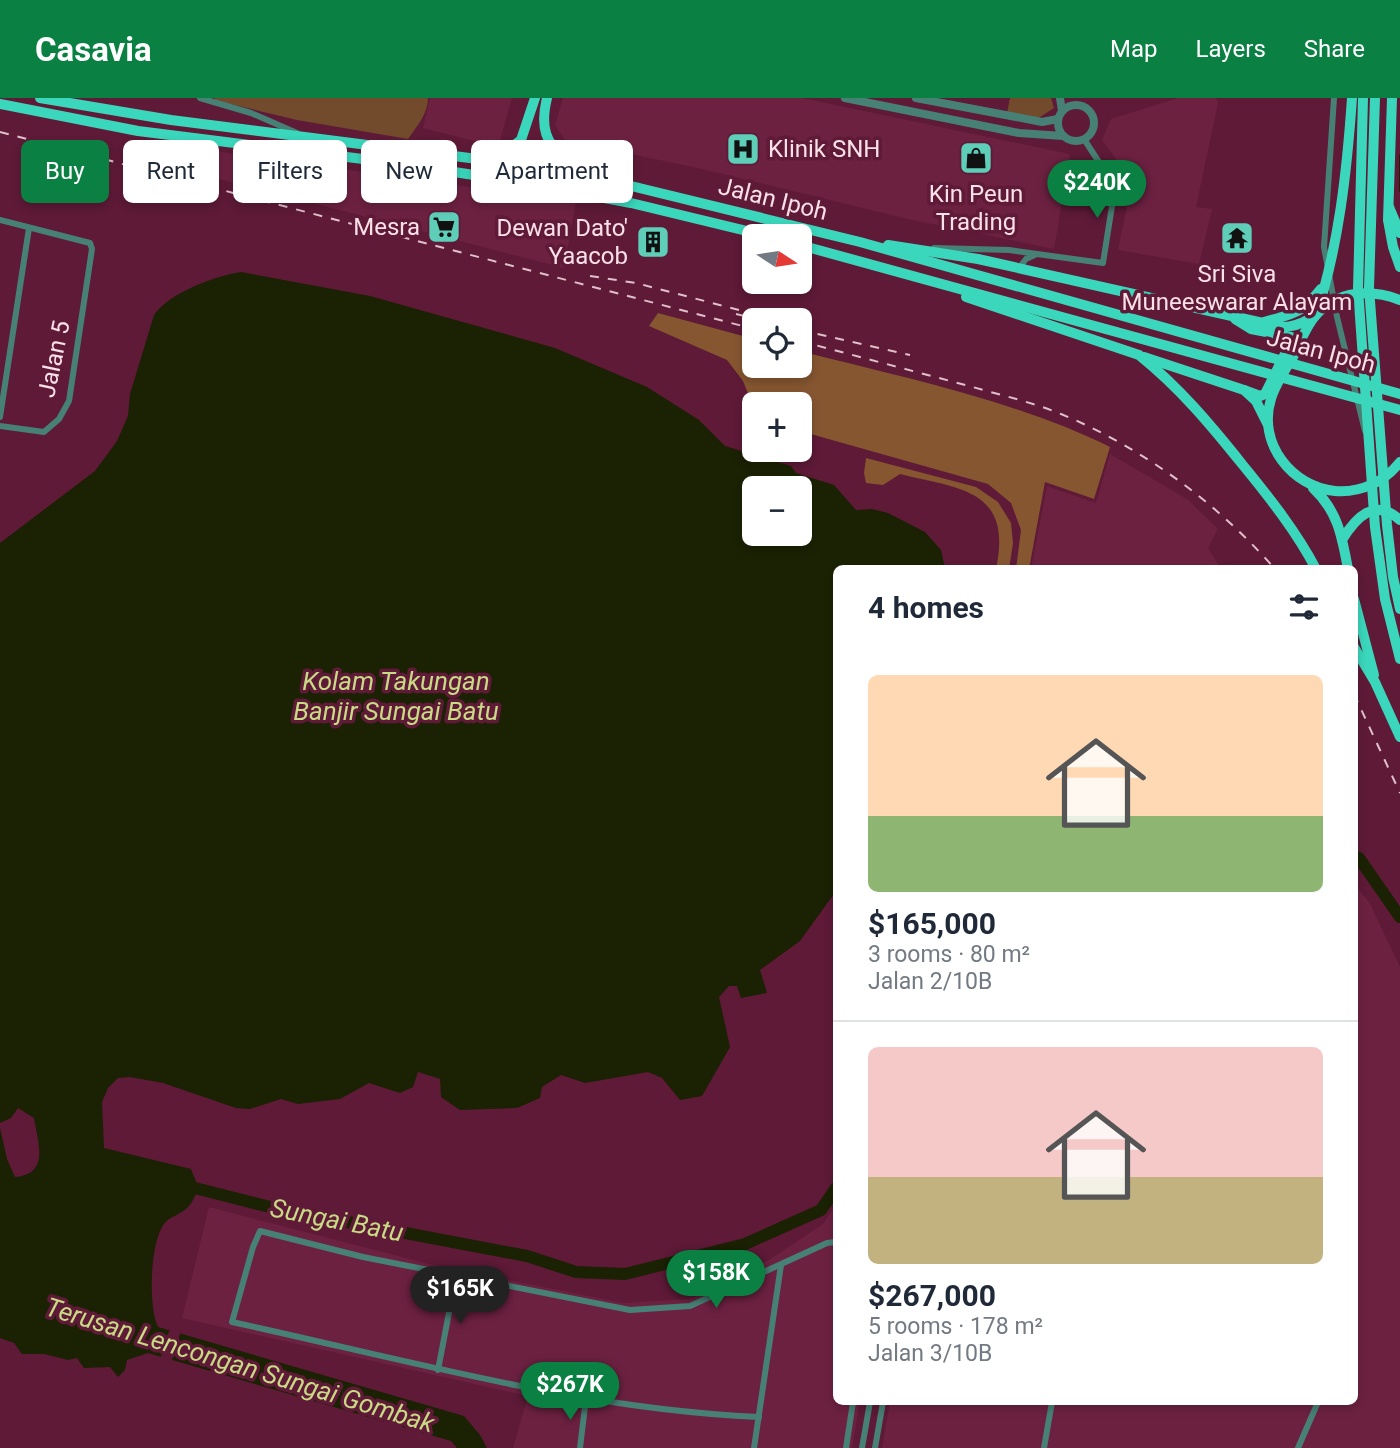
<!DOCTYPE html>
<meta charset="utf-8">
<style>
:root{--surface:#fff;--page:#f6f6f7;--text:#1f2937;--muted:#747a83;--line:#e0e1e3;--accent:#0b8043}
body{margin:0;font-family:Roboto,sans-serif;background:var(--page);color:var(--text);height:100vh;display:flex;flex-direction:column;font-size:26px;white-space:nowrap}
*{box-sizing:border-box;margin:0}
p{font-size:23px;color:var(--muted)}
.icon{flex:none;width:38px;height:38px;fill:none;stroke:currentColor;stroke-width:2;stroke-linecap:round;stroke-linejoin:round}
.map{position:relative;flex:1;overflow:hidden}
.drawer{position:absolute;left:833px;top:467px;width:525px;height:840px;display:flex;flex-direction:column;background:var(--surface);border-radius:10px;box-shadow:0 4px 10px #0003}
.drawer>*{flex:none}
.guide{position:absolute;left:21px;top:42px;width:665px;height:63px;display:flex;gap:14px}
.needle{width:46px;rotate:102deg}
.buttons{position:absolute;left:742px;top:126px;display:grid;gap:14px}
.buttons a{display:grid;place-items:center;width:70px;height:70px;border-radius:10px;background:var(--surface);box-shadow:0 4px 10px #0003;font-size:35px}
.price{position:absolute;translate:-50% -60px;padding:0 16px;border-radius:24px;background:var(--accent);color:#fff;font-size:23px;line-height:46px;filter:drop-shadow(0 2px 4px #0008)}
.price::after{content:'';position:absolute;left:50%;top:42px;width:21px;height:16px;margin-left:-10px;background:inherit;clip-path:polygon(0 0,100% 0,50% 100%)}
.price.on{background:#222;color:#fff}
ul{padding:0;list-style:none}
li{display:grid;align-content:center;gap:14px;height:371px;padding:0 35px}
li+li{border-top:2px solid var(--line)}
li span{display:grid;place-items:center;height:217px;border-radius:10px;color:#555}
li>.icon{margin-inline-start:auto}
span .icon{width:126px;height:126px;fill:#fffc;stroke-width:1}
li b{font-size:30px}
h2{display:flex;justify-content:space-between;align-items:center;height:84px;padding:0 35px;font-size:30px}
.pill{padding:0 24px;border-radius:10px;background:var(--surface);box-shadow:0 4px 10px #0003;font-size:24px;line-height:63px}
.pill.on{background:var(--accent);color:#fff}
header{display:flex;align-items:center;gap:42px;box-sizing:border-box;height:98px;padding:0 35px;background:var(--accent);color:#fff}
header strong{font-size:33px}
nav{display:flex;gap:38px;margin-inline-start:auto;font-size:24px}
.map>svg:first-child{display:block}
</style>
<header>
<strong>Casavia</strong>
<nav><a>Map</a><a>Layers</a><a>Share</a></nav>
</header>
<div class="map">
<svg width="1400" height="1350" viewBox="0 0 1400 1350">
<rect width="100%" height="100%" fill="#5e1a37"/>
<!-- built -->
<g fill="#6d2141">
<path d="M 430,0 L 512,0 L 498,49 L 423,30 Z"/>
<path d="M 563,0 L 802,0 L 1070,56 L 1054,151 L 908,121 L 702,71 L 565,42 L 555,27 Z"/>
<path d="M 1178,0 L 1216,0 L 1218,5 L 1196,109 L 1212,111 L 1199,166 L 1118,152 L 1132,83 L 1102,42 L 1111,21 Z"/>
<path d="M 214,53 L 576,104 L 564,170 L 211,79 Z"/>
<path d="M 1110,356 L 1187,401 L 1218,431 L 1208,450 L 1221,471 L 1031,471 L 1047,388 L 1096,405 Z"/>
<path d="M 1355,786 L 1370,806 L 1400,869 L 1400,1350 L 882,1350 L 890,1304 L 1354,1304 Z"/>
<path d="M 836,1106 L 836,1304 L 860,1304 L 852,1350 L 513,1350 L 528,1298 L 182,1220 L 209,1109 L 429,1166 L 623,1205 L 690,1201 L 769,1162 L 823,1126 Z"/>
</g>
<!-- green -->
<g fill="#724b2c">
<path d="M 215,0 L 428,0 C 428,16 417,28 408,41 L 297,22 L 214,2 Z"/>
<path d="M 1010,0 L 1051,0 L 1054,10 L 1037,21 L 1007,15 Z"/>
</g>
<!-- forest -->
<g fill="#865630">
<path d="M 658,215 L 754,241 L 754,268 L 800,268 L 800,253 C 901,279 1018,303 1110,349 L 1094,401 L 1045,384 L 1029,471 L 1016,471 L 1021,432 L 1011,405 L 988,386 L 800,333 L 800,306 L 754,306 L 754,310 L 743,283 L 727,262 L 649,228 Z"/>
<path d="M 866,360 L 976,389 L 998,404 L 1011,425 L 1013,445 L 1009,471 L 996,471 C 1013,391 960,391 900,376 L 883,387 L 866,385 L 864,375 Z"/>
</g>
<!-- water -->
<path fill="#1b2103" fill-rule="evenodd" d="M 241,174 L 370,198 L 555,250 L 647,289 L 699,322 L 725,348 L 791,368 L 796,375 L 834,387 L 856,412 L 872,411 L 888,415 L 925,434 L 941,452 L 945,471 L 836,471 L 836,793 L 800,843 L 760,872 L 767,895 L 741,900 L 737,888 L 729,888 L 719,899 L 730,949 L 702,998 L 680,1002 L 662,980 L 648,974 L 585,985 L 561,977 L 542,989 L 540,1000 L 517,1010 L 460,1012 L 441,999 L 440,981 L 418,974 L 413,989 L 400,995 L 369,985 L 340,1001 L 298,1006 L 281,1001 L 250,1011 L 236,1010 L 163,985 L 130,979 L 118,980 L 108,990 L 102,1004 L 104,1050 L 191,1071 L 199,1091 C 195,1097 192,1106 187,1110 C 180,1117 170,1118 164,1126 C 150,1144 148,1209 158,1229 L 464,1318 L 480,1337 L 487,1350 L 457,1350 L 451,1343 L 148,1255 L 127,1262 L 125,1272 L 118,1279 L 110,1269 L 84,1270 L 77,1260 L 68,1262 L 44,1256 L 22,1256 L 14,1245 L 0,1240 L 0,1030 L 7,1061 L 15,1079 C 50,1076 38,1045 34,1020 L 18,1010 L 11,1020 L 0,1025 L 0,445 L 95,373 L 117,343 L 128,318 L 130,296 L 154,217 C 169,195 215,178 241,174 ZM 754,390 L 800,390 L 800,436 L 754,436 Z"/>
<!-- pier -->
<path fill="#5e1a37" d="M 170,1230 L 181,1233 L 171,1265 L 160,1262 Z"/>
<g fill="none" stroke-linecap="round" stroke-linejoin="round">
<!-- stream -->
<path stroke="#1b2103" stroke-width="2" d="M 1400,57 L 1400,93"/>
<!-- river -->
<g stroke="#1b2103" stroke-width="12">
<path d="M 1354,758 L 1359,760 L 1400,819"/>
<path d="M 183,1087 L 274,1110 L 527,1158 L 576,1174 L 625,1176 L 745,1146 L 821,1112 L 836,1090"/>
</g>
<!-- minor -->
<g stroke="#478175" stroke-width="6">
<path d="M 200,0 L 251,15 L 297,35"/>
<path d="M 1334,0 L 1324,149 L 1337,219 L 1365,333"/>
<path d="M 0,122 L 90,145 L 92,151 L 69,303 L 59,321 L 44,334 L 0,328"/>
<path d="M 934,150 L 1009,152 L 1037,156 L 1026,161 L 1022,166 L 1025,171"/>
<path d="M 1037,156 L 1103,165 L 1115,89 L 1084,41"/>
<path d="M 0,319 L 29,130"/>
<path d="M 438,1272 L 456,1178"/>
<path d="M 759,1319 C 579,1311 407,1262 232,1224 L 253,1149 L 260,1133 L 363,1159 L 630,1212 L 690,1208 L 827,1145 L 836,1144"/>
<path d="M 580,1350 L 586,1300"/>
<path d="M 754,1350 L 781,1167"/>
<path d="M 846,1350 L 853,1304"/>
<path d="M 862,1350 L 870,1304"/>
<path d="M 875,1350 L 883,1304"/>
<path d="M 1044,1350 L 1052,1304"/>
<path d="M 1298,1350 L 1318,1304"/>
</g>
<!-- tertiary -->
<g stroke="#478175" stroke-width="8">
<path d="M 845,0 L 1019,35 L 1063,38"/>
<path d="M 916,0 L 1042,24 L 1058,21"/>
<path d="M 1060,0 L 1062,13"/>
<circle cx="1076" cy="25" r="18"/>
</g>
<!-- trunk -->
<g stroke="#3ad7bc" stroke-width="10">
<path d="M 40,0 L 171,22 L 493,63 L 627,87 L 860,144 L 1400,296"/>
<path d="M 547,0 C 532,61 576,59 618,82"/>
<path d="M 1363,0 L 1358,191 L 1375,429 L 1385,501 L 1400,561"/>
<path d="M 1375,0 L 1369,190 L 1387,427 L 1393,479 L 1400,511"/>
<path d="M 1392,0 L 1388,122 L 1393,149 L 1400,169"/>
<path d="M 0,6 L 138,33 L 387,64 L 514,83 L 631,105 L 768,138"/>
<path d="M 493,63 L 521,42 L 535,0"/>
<path d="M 1389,109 L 1400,135"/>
<path d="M 800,147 L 1400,312"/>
<path d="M 888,147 L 978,161 L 1263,225 C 1284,232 1298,229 1316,217 C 1339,148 1347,72 1352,0"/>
<path d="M 966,199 L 1139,257 C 1179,289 1210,326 1242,366 C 1269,399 1296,433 1316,471"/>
<path d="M 1400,202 C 1371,191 1338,192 1316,217 C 1306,228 1300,245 1293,259 C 1285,272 1275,287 1271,301 C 1257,345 1292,389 1335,393 C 1361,395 1384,384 1400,364"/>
<path d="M 1235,221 L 1251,231 L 1291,239 L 1292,242 L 1265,296 L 1260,298 L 1244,292"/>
<path d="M 1264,224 C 1294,215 1300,217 1321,191"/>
<path d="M 1144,259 L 1244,292 L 1256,303 L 1267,325"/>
<path d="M 1313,390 C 1338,413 1342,439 1348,471"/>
<path d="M 1342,442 C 1356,419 1375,399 1400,422"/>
<path d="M 1354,501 L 1374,577"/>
<path d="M 1354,549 L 1375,584 L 1400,639"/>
</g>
<!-- rail -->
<g stroke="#e1c0ca" stroke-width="2" stroke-dasharray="9 9" stroke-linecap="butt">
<path d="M 0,34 L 754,231"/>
<path d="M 590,178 L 636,185 L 777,222"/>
<path d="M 736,216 L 761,222"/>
<path d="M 800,232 L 910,257"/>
<path d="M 800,243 C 856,258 913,273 969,288 C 1000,297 1032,304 1061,316 C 1143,350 1216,404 1275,471"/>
<path d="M 1354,596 L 1400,695"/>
</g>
</g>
<!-- icons -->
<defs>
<symbol id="hospital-square" viewBox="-11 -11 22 22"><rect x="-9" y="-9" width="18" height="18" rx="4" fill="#5eceb8" stroke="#5e1a37"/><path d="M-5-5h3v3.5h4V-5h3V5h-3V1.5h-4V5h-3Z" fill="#111"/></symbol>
<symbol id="shop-square" viewBox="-11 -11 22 22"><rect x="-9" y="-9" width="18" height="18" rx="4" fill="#5eceb8" stroke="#5e1a37"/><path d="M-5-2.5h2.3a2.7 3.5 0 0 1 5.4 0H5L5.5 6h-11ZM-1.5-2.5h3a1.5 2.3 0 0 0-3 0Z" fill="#111"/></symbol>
<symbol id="supermarket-square" viewBox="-11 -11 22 22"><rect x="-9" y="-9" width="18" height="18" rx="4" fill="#5eceb8" stroke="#5e1a37"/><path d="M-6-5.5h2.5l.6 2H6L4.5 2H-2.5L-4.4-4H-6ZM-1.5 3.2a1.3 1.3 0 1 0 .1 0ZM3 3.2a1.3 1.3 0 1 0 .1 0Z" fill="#111"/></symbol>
<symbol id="temple-square" viewBox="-11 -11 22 22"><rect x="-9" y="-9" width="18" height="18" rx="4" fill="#5eceb8" stroke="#5e1a37"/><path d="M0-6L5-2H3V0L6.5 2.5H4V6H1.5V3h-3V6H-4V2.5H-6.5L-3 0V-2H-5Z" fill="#111"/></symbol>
<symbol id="building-square" viewBox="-11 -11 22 22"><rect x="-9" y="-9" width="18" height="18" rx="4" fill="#5eceb8" stroke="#5e1a37"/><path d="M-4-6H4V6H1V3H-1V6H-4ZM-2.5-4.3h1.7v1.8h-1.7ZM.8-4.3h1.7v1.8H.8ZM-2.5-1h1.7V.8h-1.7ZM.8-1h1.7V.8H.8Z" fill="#111"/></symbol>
</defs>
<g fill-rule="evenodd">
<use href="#hospital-square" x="724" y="32" width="38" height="38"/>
<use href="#shop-square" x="957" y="41" width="38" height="38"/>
<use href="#supermarket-square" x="425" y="110" width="38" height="38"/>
<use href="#temple-square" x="1218" y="121" width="38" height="38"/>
<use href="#building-square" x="634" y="125" width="38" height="38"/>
</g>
<g text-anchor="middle" stroke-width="7" stroke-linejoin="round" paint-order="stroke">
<!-- poi labels -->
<g font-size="24" fill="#fae0e7" stroke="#5e1a37">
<text x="768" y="59" text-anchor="start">Klinik SNH</text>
<text x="976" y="104">Kin Peun<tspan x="976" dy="28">Trading</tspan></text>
<text x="420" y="137" text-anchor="end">Mesra</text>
<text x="628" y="138" text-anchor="end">Dewan Dato'<tspan x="628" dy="28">Yaacob</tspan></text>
<text x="1237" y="184">Sri Siva<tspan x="1237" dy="28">Muneeswarar Alayam</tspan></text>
</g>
<!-- street labels -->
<g font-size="24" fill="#fae0e7" stroke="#5e1a37">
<text transform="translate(773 101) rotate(14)" y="8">Jalan Ipoh</text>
<text transform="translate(1321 253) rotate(15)" y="8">Jalan Ipoh</text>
<text transform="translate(54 261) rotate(-78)" y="8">Jalan 5</text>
</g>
<!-- water labels -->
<g font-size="26" font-style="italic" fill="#c8da83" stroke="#5e1a37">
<text x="396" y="592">Kolam Takungan<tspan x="396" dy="30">Banjir Sungai Batu</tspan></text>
<text transform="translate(337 1122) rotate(11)" y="9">Sungai Batu</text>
<text transform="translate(240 1267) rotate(17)" y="9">Terusan Lencongan Sungai Gombak</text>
</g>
</g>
</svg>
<div class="buttons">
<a><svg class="needle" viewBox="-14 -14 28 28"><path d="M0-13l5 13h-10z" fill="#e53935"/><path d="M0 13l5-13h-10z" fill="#747a83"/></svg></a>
<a><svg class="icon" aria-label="locate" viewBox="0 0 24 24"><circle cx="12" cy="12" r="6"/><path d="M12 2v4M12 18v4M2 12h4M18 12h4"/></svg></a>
<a>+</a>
<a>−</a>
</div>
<b class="price" style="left:1097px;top:122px">$240K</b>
<b class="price" style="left:716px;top:1212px">$158K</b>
<b class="price on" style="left:460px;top:1228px">$165K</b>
<b class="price" style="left:570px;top:1324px">$267K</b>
<div class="guide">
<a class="pill on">Buy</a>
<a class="pill">Rent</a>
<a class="pill">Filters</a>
<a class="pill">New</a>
<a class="pill">Apartment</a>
</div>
<section class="drawer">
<h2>4 homes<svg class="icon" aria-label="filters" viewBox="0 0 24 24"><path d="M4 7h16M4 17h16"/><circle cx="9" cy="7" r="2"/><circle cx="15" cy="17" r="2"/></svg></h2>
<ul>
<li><span style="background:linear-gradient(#ffd9b3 65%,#8fb573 0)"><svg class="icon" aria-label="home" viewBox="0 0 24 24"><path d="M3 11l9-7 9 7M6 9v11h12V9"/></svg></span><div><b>$165,000</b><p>3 rooms · 80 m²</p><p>Jalan 2/10B</p></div></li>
<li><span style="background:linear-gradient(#f6c9c9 60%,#c2b280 0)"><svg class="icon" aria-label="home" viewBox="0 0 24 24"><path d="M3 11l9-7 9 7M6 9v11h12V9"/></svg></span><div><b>$267,000</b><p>5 rooms · 178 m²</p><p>Jalan 3/10B</p></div></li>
</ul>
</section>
</div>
